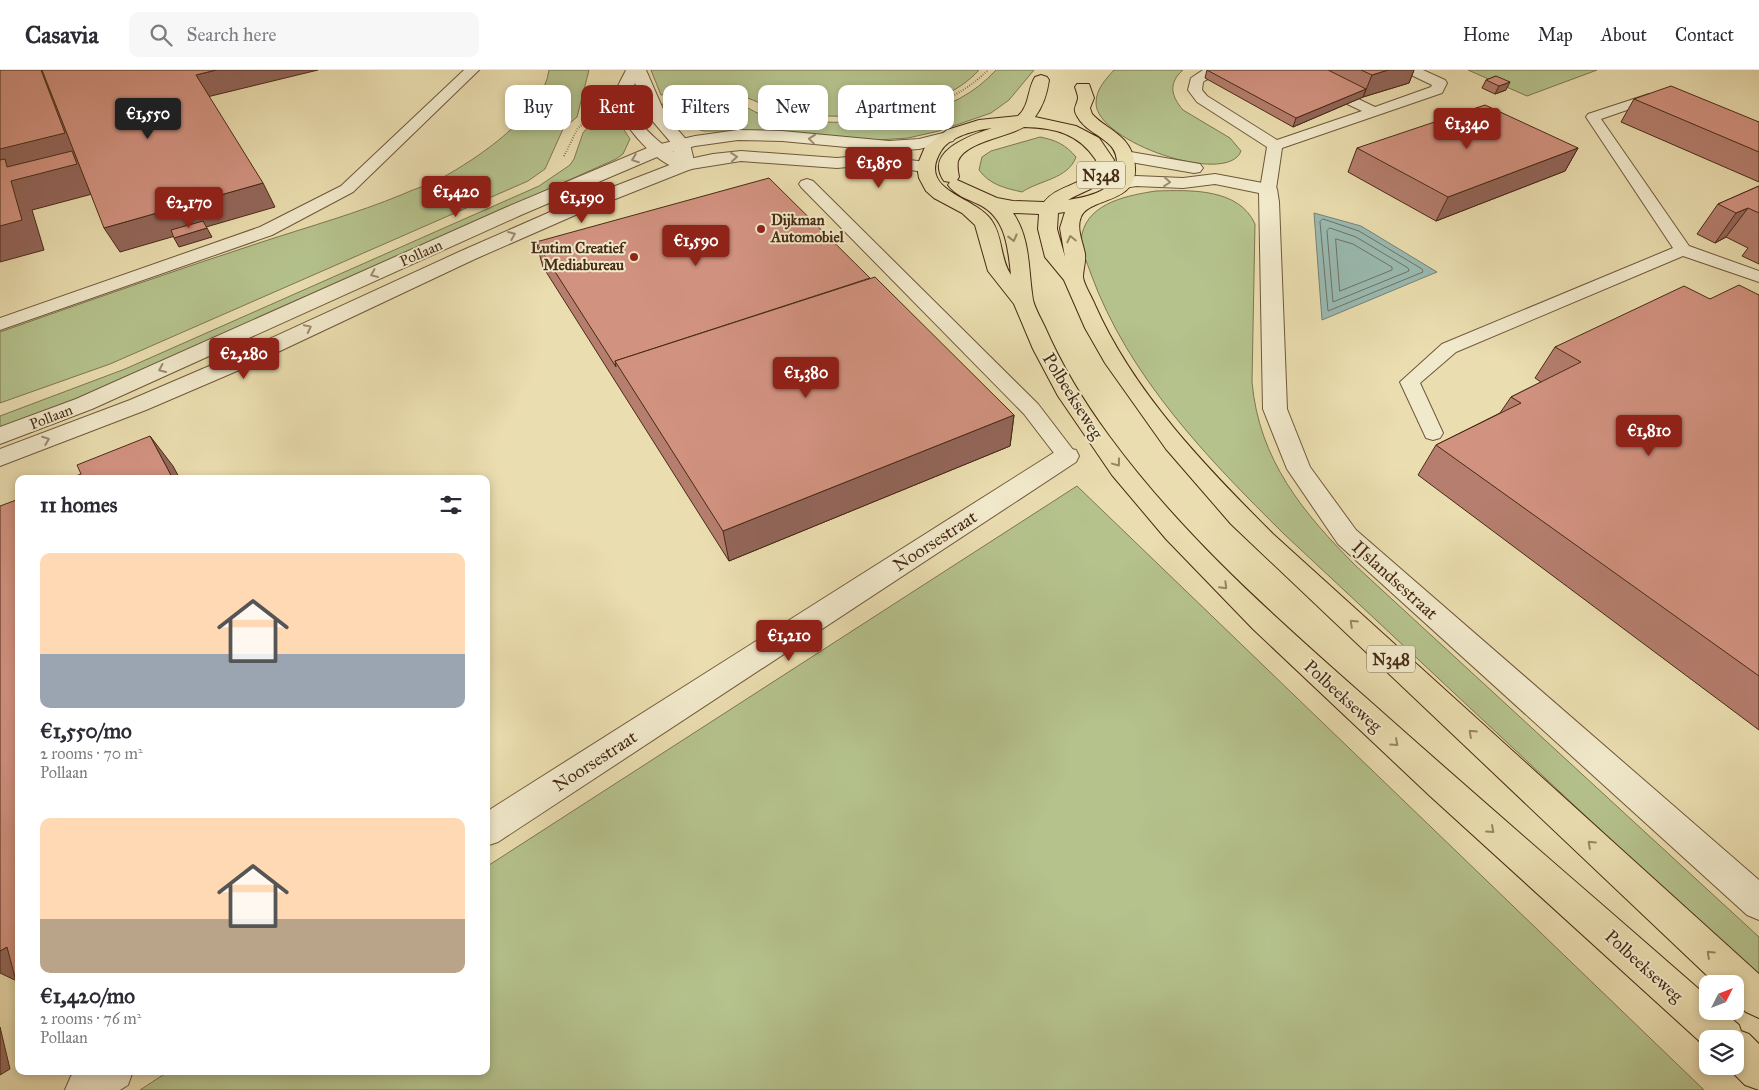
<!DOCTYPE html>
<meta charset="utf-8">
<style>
:root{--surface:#fff;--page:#f7f7f7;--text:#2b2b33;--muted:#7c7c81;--line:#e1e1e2;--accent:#8f2418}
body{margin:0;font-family:"IM FELL Great Primer",serif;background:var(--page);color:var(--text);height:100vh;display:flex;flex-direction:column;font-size:19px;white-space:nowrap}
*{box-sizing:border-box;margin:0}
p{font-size:16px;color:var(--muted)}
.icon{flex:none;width:28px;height:28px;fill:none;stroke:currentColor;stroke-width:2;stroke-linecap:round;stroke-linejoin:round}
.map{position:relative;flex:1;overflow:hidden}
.details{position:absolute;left:15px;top:405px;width:475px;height:600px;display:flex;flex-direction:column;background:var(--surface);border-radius:10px;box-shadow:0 2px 8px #0003}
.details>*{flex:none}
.guide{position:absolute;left:505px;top:15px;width:475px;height:45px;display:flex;gap:10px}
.needle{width:32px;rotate:48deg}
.buttons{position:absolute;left:1699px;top:905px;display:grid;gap:10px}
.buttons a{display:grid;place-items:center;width:45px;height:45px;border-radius:10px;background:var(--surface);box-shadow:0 2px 8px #0003;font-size:25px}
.price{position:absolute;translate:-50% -42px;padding:0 11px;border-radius:5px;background:var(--accent);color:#fff;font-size:16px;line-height:32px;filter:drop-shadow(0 1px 2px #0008)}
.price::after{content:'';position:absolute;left:50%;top:30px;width:15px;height:11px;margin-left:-8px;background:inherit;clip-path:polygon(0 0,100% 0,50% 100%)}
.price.on{background:#222;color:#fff}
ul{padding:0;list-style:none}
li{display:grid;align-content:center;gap:10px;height:265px;padding:0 25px}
li span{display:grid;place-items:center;height:155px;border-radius:10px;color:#555}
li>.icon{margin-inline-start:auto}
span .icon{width:90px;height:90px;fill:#fffc;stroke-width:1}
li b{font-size:21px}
h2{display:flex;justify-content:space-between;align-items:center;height:60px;padding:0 25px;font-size:21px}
.pill{padding:0 18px;border-radius:10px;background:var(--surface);box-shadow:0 2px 8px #0003;font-size:18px;line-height:45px}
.pill.on{background:var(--accent);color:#fff}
header{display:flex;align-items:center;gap:30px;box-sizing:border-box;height:70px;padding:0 25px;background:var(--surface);border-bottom:1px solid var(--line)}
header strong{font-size:24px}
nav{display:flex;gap:28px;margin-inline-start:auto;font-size:18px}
.search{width:350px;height:45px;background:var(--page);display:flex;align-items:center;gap:12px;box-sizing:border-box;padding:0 18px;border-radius:10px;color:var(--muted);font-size:19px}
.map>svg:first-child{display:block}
</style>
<header>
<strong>Casavia</strong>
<div class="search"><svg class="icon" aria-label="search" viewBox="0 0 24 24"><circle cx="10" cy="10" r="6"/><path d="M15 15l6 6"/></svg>Search here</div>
<nav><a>Home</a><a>Map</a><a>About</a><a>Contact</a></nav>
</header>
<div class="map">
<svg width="1759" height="1020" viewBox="0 0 1759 1020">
<rect width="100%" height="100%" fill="#eaddaf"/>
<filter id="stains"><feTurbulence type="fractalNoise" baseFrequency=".004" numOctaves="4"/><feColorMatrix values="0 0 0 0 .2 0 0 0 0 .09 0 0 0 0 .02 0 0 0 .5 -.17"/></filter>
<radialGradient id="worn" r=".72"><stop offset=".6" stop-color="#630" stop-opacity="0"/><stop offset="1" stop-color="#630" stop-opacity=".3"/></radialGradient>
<!-- green -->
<g fill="#b5c28c" stroke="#7e7650">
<path d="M 549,0 L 589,0 L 577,47 L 563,59 L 545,99 L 528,111 L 110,294 L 0,333 L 0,262 C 88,231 176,200 265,171 C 311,156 357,143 401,125 C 414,119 428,115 440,109 C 478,88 543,45 549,0 Z"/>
<path d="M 651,0 L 979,0 C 938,46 841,53 784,41 C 766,38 751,27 734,24 C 709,19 686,23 661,25 Z"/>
<path d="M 996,0 L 1034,0 L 1009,30 L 991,43 L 939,61 L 908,68 L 877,70 L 757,61 L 704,61 L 680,55 L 662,34 C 687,30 712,26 737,34 C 749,37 760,46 772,49 C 788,53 806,52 822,52 C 883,54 953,48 996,0 Z"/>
<path d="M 1114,0 L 1183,0 C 1168,13 1171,26 1183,40 L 1230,68 L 1241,81 C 1228,117 1096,72 1096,33 C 1096,19 1106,9 1114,0 Z"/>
<path d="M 1468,0 L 1597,0 L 1527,26 Z"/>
<path d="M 614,45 L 630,69 L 623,84 L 616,89 L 108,317 L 0,360 L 0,346 L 125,299 L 539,116 L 570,95 L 574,89 L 583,63 L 593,51 Z"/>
<path d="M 1040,67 C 1056,70 1066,75 1076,87 C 1068,109 1040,110 1022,122 C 1005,118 990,115 979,100 L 982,87 L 991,81 Z"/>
<path d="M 1156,121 C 1190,120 1239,118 1255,154 L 1252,312 C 1259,390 1303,443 1357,497 L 1759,867 L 1759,908 L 1284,464 C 1208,389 1128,306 1091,204 C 1087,192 1079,177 1082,164 C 1089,132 1130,125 1156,121 Z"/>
<path d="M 1077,416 L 1704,1020 L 140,1020 L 169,1001 L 486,1001 L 486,797 Z"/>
</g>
<!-- water -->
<path fill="#99bab2" stroke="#798173" d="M 1314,143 L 1361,156 L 1437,202 L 1322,250 Z"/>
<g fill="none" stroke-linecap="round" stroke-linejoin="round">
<!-- shore -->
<g stroke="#707263" stroke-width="1">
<path d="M 1323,149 L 1359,161 L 1422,199 L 1423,202 L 1328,241 L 1320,152 Z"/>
<path d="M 1330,158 L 1356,167 L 1408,198 L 1409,201 L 1333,232 L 1327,161 Z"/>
<path d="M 1336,169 L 1353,174 L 1392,197 L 1392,200 L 1340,221 Z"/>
</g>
<defs>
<g id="service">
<path d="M 464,0 L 479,0 L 353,122 L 272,165 L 0,260 L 0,248 L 260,157 L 341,116 Z"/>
<path d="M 1203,0 L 1225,0 C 1220,6 1209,7 1203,12 L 1202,20 L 1207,26 L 1277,70 L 1362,41 L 1282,3 L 1280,0 L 1298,0 L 1375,37 L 1431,17 L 1432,15 L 1407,3 L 1405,0 L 1423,0 L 1445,10 L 1447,13 L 1442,23 L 1282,78 L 1276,119 L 1274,122 L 1262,122 L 1260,119 L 1267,77 L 1197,32 L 1188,20 L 1191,8 Z"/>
<path d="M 1649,24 L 1668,28 L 1670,31 L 1663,35 L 1650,32 L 1601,49 L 1689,176 L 1759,201 L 1759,212 L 1683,186 L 1456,282 L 1420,313 L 1443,363 L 1440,368 L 1433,370 L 1426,368 L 1400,312 L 1442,274 L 1673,178 L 1586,47 L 1588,44 Z"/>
<path d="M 807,109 L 813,111 L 1038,334 L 1074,381 L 1078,386 L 1074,391 L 1067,393 L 1060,391 L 1024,344 L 801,117 L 799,114 L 801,111 Z"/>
</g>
<g id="minor">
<path d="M 626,0 L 646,0 L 666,46 L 690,74 L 695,95 L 692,99 C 667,105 635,68 623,49 C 620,46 616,41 615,36 C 612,23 621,11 626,0 ZM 635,13 L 650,48 L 673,75 L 674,82 C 661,75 634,51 631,36 C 629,27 632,20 635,13 Z"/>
<path d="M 1125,81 L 1194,93 L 1200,94 L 1203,98 L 1200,102 L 1194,103 L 1119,90 L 1116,86 L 1119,82 Z"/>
<path d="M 1215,104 L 1268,114 L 1274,115 L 1277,119 L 1279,132 L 1287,339 L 1310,397 L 1356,460 L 1759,810 L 1759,850 L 1747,845 L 1338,474 L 1287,399 L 1263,339 L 1259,123 L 1215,114 L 1183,118 L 1136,116 L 1120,119 L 1114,118 L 1111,114 L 1114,110 L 1136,106 L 1183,108 Z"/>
<path d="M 1067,378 L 1076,380 L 1079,386 L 1076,392 L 498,772 L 486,776 L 486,742 L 1058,380 Z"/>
<path d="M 78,1001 L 133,1001 L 128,1015 L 120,1020 L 65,1020 L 71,1006 Z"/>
</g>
<g id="tertiary">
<path d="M 738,60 L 782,61 L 889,71 L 919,69 L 947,62 L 953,63 L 956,67 L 953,71 L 919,79 L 889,81 L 782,71 L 738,70 L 695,76 L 664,84 L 521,145 L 92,339 L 0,374 L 0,357 L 76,329 L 507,137 L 652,76 L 695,66 Z"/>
<path d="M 741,81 L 837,88 L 868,85 L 926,92 L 932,93 L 935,97 L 932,101 L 926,102 L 868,95 L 837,98 L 741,91 L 691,99 L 580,143 L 475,189 L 244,298 L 146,340 L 0,396 L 0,379 L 130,330 L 228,288 L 461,181 L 566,135 L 680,91 L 713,84 Z"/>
</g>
<path id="primary" d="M 1041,5 L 1047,7 L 1049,10 C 1047,24 1043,36 1035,47 L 1076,56 L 1099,68 L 1114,90 C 1106,119 1090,117 1068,130 C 1090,126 1118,121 1117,94 C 1117,87 1116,82 1111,76 C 1101,65 1084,60 1077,46 C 1072,38 1077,36 1078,28 C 1078,25 1076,20 1075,17 L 1077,14 L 1089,14 L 1094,28 L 1090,38 L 1092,44 C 1101,54 1115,60 1124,70 C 1131,78 1135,87 1135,98 C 1137,134 1089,127 1081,147 C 1076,159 1083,172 1085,184 C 1086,192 1083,200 1083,207 C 1084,215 1092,227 1095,235 C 1134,323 1206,397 1273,464 L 1759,904 L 1759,948 L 1746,942 L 1735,932 L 1735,914 L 1716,914 L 1231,454 L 1166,379 L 1105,293 L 1085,258 L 1064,210 L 1045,187 L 1038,159 L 1039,144 L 1013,143 C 1031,169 1028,200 1033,230 C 1035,238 1040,247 1044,255 C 1061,294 1083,331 1109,366 C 1183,467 1279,551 1372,633 C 1483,732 1596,829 1708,927 L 1708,941 L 1723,941 L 1739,955 L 1741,961 L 1749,964 L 1759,974 L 1759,1020 L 1745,1015 L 1726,996 L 1735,996 L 1735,969 L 1708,969 L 1708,979 L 1430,726 L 1253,559 L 1166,469 L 1112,405 L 1058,326 L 1033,279 L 1014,234 L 988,201 L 975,155 L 962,143 L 934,128 L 926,121 L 919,108 L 917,96 L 925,77 L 947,60 L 979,50 L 1018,46 C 1030,35 1027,20 1035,7 ZM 1024,57 C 1055,58 1078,63 1096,90 C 1088,118 1060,112 1044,132 L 1013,131 L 997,128 L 957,110 L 959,107 C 958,102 957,96 958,91 C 965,72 1007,67 1024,57 ZM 992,58 C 972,65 923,81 944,111 L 950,112 L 948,115 C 955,125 967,129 978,134 C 1006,147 1008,177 1011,205 C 1000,189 1003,167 992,151 C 976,126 916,122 941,81 C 950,66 976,60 992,58 ZM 1065,142 L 1060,158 L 1065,187 L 1057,159 L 1058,143 Z"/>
</defs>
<!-- service casing -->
<use href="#service" stroke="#70583b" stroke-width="2"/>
<!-- minor casing -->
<use href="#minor" stroke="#70583b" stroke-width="2"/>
<!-- tertiary casing -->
<use href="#tertiary" stroke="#70583b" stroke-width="2"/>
<!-- primary casing -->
<use href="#primary" stroke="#482b14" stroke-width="2"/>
<!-- path -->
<g stroke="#482b14" stroke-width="2" stroke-dasharray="0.5 2" stroke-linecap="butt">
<path d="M 684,26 L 715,26 L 747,34"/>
<path d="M 908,43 C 939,34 965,23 988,0"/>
<path d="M 564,86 L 578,58 L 593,46"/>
</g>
<!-- service -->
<use href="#service" fill="#f1e9cb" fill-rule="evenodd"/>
<!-- minor -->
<use href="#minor" fill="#f1e9cb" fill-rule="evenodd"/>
<!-- tertiary -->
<use href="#tertiary" fill="#f1e9cb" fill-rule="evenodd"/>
<!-- primary -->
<use href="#primary" fill="#eaddaf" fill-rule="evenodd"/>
</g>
<!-- wall -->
<g fill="#b57e6e" stroke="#482b14">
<path d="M 1207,0 L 1414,0 L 1409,13 L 1363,27 L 1293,57 L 1205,8 Z"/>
<path d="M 1496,6 L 1506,20 L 1495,24 L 1482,18 L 1486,10 Z"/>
<path d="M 1634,29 L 1759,52 L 1759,112 L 1621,52 Z"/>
<path d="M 1357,78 L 1578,78 L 1565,101 L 1436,151 L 1348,102 Z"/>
<path d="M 1759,116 L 1759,194 L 1742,186 L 1748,178 L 1726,167 L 1715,173 L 1697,164 L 1718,134 Z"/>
<path d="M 536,172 L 870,208 L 1014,345 L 1010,376 L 729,491 L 543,197 Z"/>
<path d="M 1759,225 L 1759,660 L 1418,405 L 1436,375 L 1500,343 L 1511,327 L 1541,312 L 1535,308 L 1555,277 L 1710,229 Z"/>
</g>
<!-- shaded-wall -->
<g fill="#93665a" stroke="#482b14">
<path d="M 41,0 L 47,0 L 96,123 L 32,140 L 44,180 L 0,192 L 0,79 Z"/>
<path d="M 216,0 L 318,0 L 207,27 L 196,5 Z"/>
<path d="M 1388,0 L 1414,0 L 1409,13 L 1363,27 L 1372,5 Z"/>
<path d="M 1510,12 L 1506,20 L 1495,24 L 1499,16 Z"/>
<path d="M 1366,19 L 1363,27 L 1293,57 L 1296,48 Z"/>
<path d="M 1578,78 L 1565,101 L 1436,151 L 1448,127 Z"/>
<path d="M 263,113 L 275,137 L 120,182 L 104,158 Z"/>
<path d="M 1748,138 L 1726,167 L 1715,173 L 1736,143 Z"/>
<path d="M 207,158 L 212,167 L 179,177 L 174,168 Z"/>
<path d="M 1014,345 L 1010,376 L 729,491 L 723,461 Z"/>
<path d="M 150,366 L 173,396 L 180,409 L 173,409 Z"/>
<path d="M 7,877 L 19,912 L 0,903 L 0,881 Z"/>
<path d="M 0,957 L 10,999 L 0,1005 Z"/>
</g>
<!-- building -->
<g fill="#d29280" stroke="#482b14">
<path d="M 0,0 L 41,0 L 65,63 L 0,79 Z"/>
<path d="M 42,0 L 216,0 L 196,5 L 263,113 L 104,158 Z"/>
<path d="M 1207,0 L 1328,0 L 1366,19 L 1296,48 Z"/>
<path d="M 1361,0 L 1388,0 L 1372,5 Z"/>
<path d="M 1496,6 L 1510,12 L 1499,16 L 1486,10 Z"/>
<path d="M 1671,16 L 1759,52 L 1759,82 L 1634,29 Z"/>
<path d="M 1485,35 L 1578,78 L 1448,127 L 1357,78 Z"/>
<path d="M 72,81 L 77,94 L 11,111 L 22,150 L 0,156 L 0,90 L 5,89 L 7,97 Z"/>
<path d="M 769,108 L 870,208 L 615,291 L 616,297 L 536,172 Z"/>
<path d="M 1759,116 L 1759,143 L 1748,138 L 1736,143 L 1718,134 Z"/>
<path d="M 203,151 L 207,158 L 174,168 L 171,160 Z"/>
<path d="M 875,207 L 1014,345 L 723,461 L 615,291 Z"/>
<path d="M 1739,215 L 1759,225 L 1759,606 L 1436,375 L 1521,333 L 1511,327 L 1581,292 L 1555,277 L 1684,216 L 1710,229 Z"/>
<path d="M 150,366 L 173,409 L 68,409 L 81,404 L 77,395 Z"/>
<path d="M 19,429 L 19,914 L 17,915 L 7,877 L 0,881 L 0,436 Z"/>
</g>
<!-- one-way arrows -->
<defs><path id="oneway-chevron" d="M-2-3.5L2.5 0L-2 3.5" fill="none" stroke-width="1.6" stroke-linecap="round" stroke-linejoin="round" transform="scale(1.25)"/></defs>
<g stroke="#9c8a70">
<use href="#oneway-chevron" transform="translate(812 69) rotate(-174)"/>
<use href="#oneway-chevron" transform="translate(734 87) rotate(-5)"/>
<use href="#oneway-chevron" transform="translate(635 89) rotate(159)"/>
<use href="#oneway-chevron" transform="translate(1167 112) rotate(5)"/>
<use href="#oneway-chevron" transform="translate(512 165) rotate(-23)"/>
<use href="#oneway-chevron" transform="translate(374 204) rotate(156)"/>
<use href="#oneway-chevron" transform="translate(308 258) rotate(-26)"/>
<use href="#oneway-chevron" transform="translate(162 299) rotate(156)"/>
<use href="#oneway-chevron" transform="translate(46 370) rotate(-21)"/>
</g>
<g stroke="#998462">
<use href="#oneway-chevron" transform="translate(1013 168) rotate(76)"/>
<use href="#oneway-chevron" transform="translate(1071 169) rotate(-103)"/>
<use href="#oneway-chevron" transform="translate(1117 393) rotate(53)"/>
<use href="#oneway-chevron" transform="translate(1224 516) rotate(45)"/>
<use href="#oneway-chevron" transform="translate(1353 553) rotate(-137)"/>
<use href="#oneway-chevron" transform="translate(1472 663) rotate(-137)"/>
<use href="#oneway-chevron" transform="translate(1395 673) rotate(42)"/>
<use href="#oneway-chevron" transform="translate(1491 760) rotate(42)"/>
<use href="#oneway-chevron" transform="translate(1591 774) rotate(-137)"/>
<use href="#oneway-chevron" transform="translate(1710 884) rotate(-137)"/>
</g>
<!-- markers -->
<g fill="#8f2418" stroke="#f1e9cb" stroke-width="2">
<circle cx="761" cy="159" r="5"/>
<circle cx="634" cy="187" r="5"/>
</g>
<g text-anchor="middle" stroke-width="4" stroke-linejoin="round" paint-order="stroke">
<!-- far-poi labels -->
<g font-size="15" font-weight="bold" fill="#482b14" stroke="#f1e9cb" text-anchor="start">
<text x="771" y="155">Dijkman<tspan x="771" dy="17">Automobiel</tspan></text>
<text x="624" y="183" text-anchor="end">Lutim Creatief<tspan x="624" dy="17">Mediabureau</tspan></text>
</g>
<!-- far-street labels -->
<g font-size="15" fill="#482b14" stroke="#f1e9cb">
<text transform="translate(421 183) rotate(-24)" y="5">Pollaan</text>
<text transform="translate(51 347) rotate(-21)" y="5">Pollaan</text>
</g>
<!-- shield labels -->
<g fill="#f1e9cb" stroke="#7b644b" stroke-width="1">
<rect x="1077" y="91.5" width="48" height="27" rx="4"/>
<rect x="1367" y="575.5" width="48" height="27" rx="4"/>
</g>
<g font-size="16" font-weight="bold" fill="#482b14">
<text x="1101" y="111">N348</text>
<text x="1391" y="595">N348</text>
</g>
<!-- street labels -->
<g font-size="18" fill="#482b14" stroke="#f1e9cb">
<text transform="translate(1073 326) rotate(58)" y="6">Polbeekseweg</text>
<text transform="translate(935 471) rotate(-33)" y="6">Noorsestraat</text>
<text transform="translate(1395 510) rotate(42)" y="6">IJslandsestraat</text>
<text transform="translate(1343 626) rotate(42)" y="6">Polbeekseweg</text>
<text transform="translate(595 691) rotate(-33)" y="6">Noorsestraat</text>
<text transform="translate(1644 896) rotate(42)" y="6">Polbeekseweg</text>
</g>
</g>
<rect width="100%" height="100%" filter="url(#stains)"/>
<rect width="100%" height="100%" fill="url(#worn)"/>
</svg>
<div class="buttons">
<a><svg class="needle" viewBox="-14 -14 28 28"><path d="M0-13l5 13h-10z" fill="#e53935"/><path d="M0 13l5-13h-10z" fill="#7c7c81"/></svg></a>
<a><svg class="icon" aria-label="layers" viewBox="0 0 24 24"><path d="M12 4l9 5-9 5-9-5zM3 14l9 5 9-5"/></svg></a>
</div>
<b class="price on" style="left:148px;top:70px">€1,550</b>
<b class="price" style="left:1467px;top:80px">€1,340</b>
<b class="price" style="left:879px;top:119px">€1,850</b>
<b class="price" style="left:456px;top:148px">€1,420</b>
<b class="price" style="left:582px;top:154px">€1,190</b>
<b class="price" style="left:189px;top:159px">€2,170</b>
<b class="price" style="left:696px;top:197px">€1,590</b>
<b class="price" style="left:244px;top:310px">€2,280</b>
<b class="price" style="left:806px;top:329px">€1,380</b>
<b class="price" style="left:1649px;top:387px">€1,810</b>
<b class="price" style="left:789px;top:592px">€1,210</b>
<div class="guide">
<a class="pill">Buy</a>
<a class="pill on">Rent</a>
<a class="pill">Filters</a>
<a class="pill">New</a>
<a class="pill">Apartment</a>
</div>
<section class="details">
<h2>11 homes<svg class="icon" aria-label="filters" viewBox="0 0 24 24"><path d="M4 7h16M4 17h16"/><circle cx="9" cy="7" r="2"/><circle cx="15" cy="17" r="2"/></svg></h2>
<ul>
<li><span style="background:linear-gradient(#ffd9b3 65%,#9aa5b1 0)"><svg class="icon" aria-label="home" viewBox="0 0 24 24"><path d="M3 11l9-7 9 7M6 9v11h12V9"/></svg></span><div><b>€1,550/mo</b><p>2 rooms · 70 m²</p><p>Pollaan</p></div></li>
<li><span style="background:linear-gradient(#ffd9b3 65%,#b9a48a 0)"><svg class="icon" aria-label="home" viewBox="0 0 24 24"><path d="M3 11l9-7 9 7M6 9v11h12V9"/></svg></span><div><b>€1,420/mo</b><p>2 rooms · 76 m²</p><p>Pollaan</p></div></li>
</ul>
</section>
</div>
